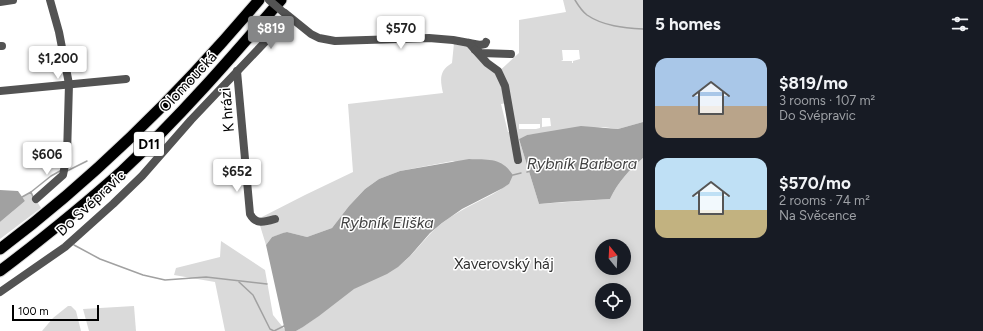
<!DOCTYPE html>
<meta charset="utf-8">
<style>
:root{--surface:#171b24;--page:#242831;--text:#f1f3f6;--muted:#9ea1a6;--accent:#858687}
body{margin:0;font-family:Figtree,sans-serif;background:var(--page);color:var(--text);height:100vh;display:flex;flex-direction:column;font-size:15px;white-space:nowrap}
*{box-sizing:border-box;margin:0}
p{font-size:13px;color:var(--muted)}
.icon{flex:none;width:22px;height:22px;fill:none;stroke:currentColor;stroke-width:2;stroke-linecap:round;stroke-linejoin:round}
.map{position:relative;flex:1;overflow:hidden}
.details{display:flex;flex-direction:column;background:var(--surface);width:340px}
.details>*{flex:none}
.needle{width:26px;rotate:342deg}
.controls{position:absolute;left:595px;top:239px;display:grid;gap:8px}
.controls a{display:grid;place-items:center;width:36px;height:36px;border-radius:50%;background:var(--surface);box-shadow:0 2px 10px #0003;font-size:20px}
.scale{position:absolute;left:12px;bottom:10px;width:87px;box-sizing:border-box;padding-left:4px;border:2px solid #000;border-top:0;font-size:11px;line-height:14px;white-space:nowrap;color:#000;-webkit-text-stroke:3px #fff;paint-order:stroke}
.price{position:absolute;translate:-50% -34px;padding:0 9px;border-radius:4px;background:#fff;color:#222;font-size:13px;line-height:26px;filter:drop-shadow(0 1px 2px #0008)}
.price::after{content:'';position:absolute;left:50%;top:24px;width:12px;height:9px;margin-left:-6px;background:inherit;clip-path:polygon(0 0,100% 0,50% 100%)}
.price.current{background:var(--accent);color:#fff}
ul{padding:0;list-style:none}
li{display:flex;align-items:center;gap:12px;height:100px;padding:0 12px}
li span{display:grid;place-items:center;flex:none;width:112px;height:80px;border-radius:12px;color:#555}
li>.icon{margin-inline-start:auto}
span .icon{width:48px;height:48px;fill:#fffc;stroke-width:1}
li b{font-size:17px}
h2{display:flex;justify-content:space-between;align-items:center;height:48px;padding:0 12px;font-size:17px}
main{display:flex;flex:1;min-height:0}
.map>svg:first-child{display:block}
</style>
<main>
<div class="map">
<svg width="643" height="331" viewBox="0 0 643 331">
<rect width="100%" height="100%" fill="#fff"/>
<!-- green -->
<g fill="#dadada" fill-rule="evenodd">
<path d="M 563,0 L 643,0 L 643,122 L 618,129 L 603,127 L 527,135 L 519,139 L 539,204 L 610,199 C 618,182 629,170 643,158 L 643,331 L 296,331 C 318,319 334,301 355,288 C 369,280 385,276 398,266 C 415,255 425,236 441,224 C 462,207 488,199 509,184 L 453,161 L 400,171 L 379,179 L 365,189 L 349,206 L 332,228 L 307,237 L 287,232 L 272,237 L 266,245 L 258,219 L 305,195 L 353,172 L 348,104 L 443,93 C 440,79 439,71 452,63 L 454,43 L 467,46 L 496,74 L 519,53 L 519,20 L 566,12 ZM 562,50 L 579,50 L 580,59 L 573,61 L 573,63 L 572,63 L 572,61 L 561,61 L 563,60 ZM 508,103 L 513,131 L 508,132 L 501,104 ZM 542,118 L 550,118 L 551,126 L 542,127 ZM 519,124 L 540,124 L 540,128 L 536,129 L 519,129 ZM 602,246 L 624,246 L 624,268 L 602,268 ZM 602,290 L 624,290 L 624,312 L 602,312 Z"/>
<path d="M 31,192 L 41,208 L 0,239 L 0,222 L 25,201 L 22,197 Z"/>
<path d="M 221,241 L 265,270 L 273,315 L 286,331 L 225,331 L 215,282 L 174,275 L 176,268 L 220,257 Z"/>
<path d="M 68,306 L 71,306 L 76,311 L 81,331 L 42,331 L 53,318 Z"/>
<path d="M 134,306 L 136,331 L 89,331 L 83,309 Z"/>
</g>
<!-- water -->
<g fill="#a1a1a1">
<path d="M 643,122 L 643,158 C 629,170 618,182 610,199 L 562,202 L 539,204 L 519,139 L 527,135 L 581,126 L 618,129 Z"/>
<path d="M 469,159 C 489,160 501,157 513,175 L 509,184 L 503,188 L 462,209 L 442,223 L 430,233 L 410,256 L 398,267 L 387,274 L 354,289 L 319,316 L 303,327 L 296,331 L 285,331 L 266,245 L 272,237 L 283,233 L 287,232 L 307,237 L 332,228 L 349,206 L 365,189 L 379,179 L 400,171 Z"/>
<path d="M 0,190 L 18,191 L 25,201 L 0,222 Z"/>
</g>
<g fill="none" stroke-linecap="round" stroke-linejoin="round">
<!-- stream -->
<g stroke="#a1a1a1" stroke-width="1.5">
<path d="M 575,0 C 578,5 582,11 587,15 C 603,26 624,28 643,29"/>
<path d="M 67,171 L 87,161"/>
<path d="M 527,172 L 531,171"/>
<path d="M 513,175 L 521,173"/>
<path d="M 31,192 L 51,176 L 60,171"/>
<path d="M 22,197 L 31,192 L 33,197"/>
<path d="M 74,245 L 100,259 L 143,275 L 165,280 L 206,277 L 267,284"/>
<path d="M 239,282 L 253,295 L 270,329 L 274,331 L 284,326"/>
</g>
<defs>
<g id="highway">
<path d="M 0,249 C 96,177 181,92 259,0"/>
<path d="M 0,271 C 42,239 83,206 122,171 C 179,118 230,59 281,0"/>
</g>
</defs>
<!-- highway casing -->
<use href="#highway" stroke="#dbdbdb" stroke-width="13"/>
<!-- minor -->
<g stroke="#535353" stroke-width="8">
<path d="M 0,2 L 13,0"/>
<path d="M 285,13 L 311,34 L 319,38 L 335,41 L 429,38 L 453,40 L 480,45 L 485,44 L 486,42"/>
<path d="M 469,43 L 487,63 L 498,71 L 505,86 L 518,160"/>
<path d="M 0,46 L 2,46"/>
<path d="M 475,50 L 481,53 L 511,54"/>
<path d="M 237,71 L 250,214 C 256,225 265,222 275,219"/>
<path d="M 0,91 L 126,79"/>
<path d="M 36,199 L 63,175 L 67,155 L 69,84 L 59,32 L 50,0"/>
<path d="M 0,292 L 65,247 L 113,204 L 142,176 L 191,120 L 284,22 L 288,16"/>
</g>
<!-- highway -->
<use href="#highway" stroke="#000" stroke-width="11"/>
<!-- minor-bridge -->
<path stroke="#535353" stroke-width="8" d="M 269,0 L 283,12"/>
</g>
<g text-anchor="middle" stroke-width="3" stroke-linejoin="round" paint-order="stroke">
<!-- shield labels -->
<rect fill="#fff" stroke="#4c4c4c" stroke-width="1" x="134" y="132" width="30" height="24" rx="3"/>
<g font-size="14" font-weight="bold" fill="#000">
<text x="149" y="149">D11</text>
</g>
<!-- street labels -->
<g font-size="15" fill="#000" stroke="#fff">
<text transform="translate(188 82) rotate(-47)" y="5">Olomoucká</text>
<text transform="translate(227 110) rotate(-95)" y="5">K hrázi</text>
<text transform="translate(91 203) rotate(-43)" y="5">Do Svépravic</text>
</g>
<!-- park labels -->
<g font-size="15" fill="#313131" stroke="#fff">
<text x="504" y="269">Xaverovský háj</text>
</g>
<!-- water labels -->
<g font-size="16" font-style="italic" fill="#424242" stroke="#fff">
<text x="582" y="169">Rybník Barbora</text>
<text x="387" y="228">Rybník Eliška</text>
</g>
</g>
</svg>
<div class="controls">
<a><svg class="needle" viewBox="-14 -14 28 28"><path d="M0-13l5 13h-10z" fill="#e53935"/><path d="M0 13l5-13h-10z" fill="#9ea1a6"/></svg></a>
<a><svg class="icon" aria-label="locate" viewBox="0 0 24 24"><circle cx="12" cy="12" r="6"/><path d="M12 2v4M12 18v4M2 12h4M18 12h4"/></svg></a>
</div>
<div class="scale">100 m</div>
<b class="price current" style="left:271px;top:50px">$819</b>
<b class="price" style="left:401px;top:50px">$570</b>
<b class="price" style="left:58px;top:80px">$1,200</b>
<b class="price" style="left:47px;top:176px">$606</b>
<b class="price" style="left:237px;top:193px">$652</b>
</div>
<section class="details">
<h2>5 homes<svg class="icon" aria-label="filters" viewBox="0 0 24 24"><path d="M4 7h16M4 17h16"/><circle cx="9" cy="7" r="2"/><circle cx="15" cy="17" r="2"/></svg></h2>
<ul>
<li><span style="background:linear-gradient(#a9c7e8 60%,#b9a48a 0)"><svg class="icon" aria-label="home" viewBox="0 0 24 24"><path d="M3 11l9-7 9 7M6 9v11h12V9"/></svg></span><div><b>$819/mo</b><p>3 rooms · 107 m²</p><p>Do Svépravic</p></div></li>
<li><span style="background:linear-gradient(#bfe0f5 65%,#c2b280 0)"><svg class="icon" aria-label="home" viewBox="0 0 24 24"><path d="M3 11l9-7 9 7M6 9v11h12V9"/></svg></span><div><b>$570/mo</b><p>2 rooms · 74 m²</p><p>Na Svěcence</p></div></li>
</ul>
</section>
</main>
